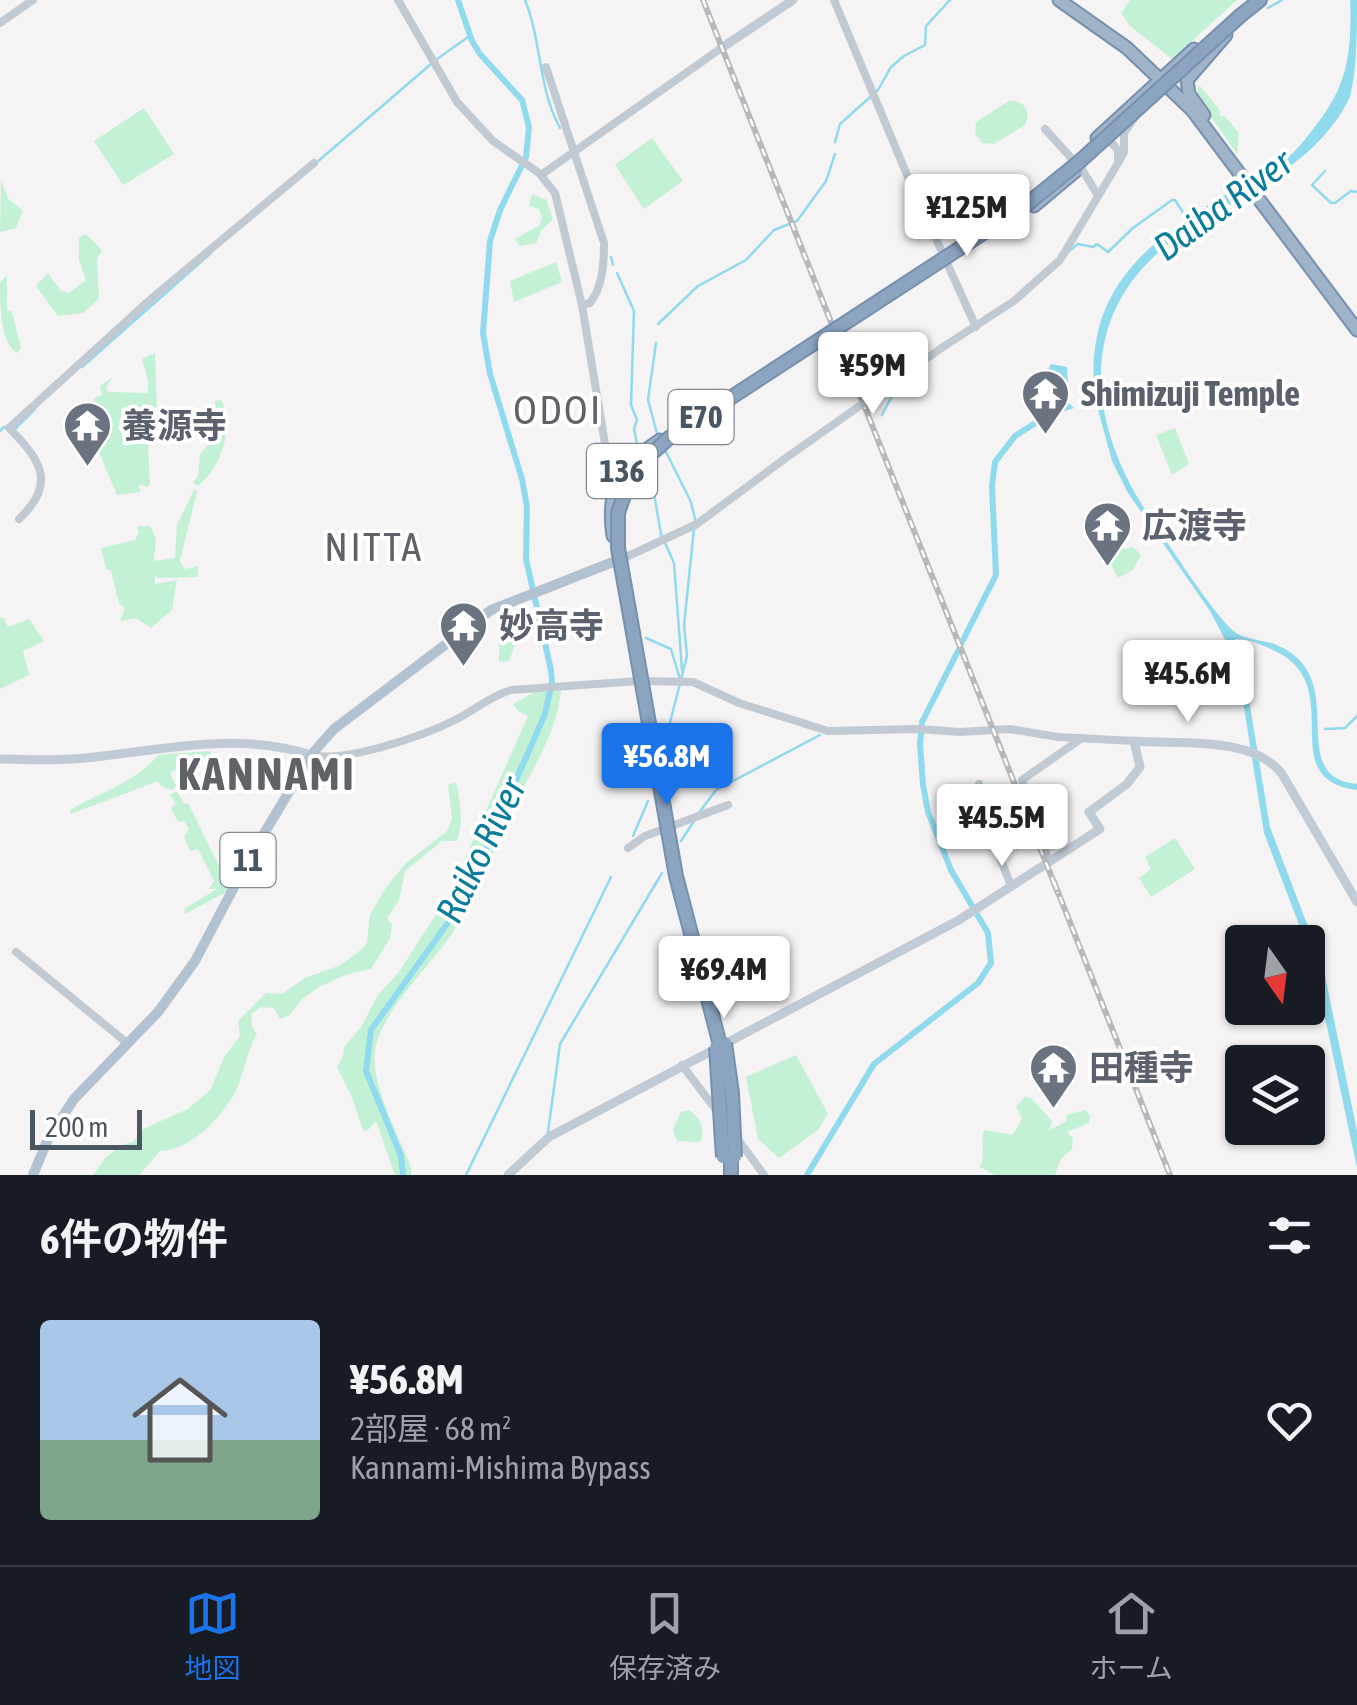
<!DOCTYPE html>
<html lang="ja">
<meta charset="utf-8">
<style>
:root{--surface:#171b24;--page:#242831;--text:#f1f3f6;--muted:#9ea1a6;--line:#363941;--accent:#1a73e8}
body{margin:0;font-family:"Asap Condensed","Noto Sans JP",sans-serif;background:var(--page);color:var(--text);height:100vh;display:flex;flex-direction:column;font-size:38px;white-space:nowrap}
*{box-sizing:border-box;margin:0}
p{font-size:32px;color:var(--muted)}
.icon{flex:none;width:55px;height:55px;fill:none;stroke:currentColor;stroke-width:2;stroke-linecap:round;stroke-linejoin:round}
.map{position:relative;height:1175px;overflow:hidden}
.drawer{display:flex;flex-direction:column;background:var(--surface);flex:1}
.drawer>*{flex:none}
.needle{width:65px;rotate:166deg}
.buttons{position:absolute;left:1225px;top:925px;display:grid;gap:20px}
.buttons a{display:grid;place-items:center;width:100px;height:100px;border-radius:10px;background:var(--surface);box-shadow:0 2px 8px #0004;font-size:50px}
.scale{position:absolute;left:30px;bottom:25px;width:112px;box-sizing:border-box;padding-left:10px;border:5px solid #4a5661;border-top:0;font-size:28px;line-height:35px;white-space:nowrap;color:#4a5661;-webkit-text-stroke:8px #fff;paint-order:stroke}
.price{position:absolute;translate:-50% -85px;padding:0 22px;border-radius:10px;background:#fff;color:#222;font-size:32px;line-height:65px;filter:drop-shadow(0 2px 5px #0008)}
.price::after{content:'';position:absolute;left:50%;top:60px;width:30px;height:22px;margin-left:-15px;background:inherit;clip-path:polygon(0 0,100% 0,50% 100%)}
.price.on{background:var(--accent);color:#fff}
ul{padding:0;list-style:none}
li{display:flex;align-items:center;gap:30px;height:250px;padding:0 40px}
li+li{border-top:2px solid var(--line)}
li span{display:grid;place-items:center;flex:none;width:280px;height:200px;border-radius:10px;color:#555}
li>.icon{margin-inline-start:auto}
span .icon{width:120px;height:120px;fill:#fffc;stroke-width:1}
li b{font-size:42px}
h2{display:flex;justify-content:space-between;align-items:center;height:120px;padding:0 40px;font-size:42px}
.tab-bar{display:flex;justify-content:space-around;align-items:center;height:140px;border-top:2px solid var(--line);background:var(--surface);font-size:28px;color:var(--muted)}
.tab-bar a{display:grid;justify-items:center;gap:5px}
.tab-bar .on{color:var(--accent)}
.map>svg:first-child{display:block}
</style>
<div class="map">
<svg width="1357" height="1175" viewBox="0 0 1357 1175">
<rect width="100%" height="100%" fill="#f5f3f3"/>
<!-- green -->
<g fill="#c3f1d5">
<path d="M 1130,0 L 1237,0 L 1172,59 L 1130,26 L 1121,13 Z"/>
<path d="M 1199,85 L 1219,109 L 1220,116 L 1225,116 L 1239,133 L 1237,154 L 1196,95 Z"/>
<path d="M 1009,101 C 1023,99 1032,111 1025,125 L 994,144 L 982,143 L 975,133 L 976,122 Z"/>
<path d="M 144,108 L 174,154 L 123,185 L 94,141 Z"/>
<path d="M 652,138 L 683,181 L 644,209 L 615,165 Z"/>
<path d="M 1,181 L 9,200 L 23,210 L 16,228 L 0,232 Z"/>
<path d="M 532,194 L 546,200 L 553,219 L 541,231 L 536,243 L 520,246 L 515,239 L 540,225 L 542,218 L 539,209 L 529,206 Z"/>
<path d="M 86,234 L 102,250 L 97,259 L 99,299 L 83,313 L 58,316 L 36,286 L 48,273 L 61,291 L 69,293 L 86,280 L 79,260 L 79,238 Z"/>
<path d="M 556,262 L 562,282 L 514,302 L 510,281 Z"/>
<path d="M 7,275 L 7,310 L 12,312 L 21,349 L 17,353 C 0,343 0,304 0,282 Z"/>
<path d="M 155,353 L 157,414 L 148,449 L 150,483 L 148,487 L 139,484 L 140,492 L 117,495 L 99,452 L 81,456 L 78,453 L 93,412 L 94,398 L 102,395 L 100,386 L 113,377 L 106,387 L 107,392 L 148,393 L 148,380 L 142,359 Z"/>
<path d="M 221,400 C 236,426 220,469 198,486 L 193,483 L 198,476 L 200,454 C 213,442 217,419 215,401 Z"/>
<path d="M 1175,428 L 1189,464 L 1172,475 L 1156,435 Z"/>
<path d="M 194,490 L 197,491 L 180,561 L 185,569 L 198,566 L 198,577 L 157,578 L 155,574 L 155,584 L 177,580 L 172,610 L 151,628 L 136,618 L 120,621 L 125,608 L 119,603 L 111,571 L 106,569 L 101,548 L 135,540 L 139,533 L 137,526 L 150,526 L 156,539 L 153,567 L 154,561 L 175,558 L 177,525 Z"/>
<path d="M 1116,541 L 1123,549 L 1133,547 L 1141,555 L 1133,570 L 1118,578 L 1108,559 L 1113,556 L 1111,548 Z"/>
<path d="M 0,618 L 4,618 L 8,627 L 29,619 L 44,641 L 23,651 L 29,675 L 0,689 Z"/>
<path d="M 518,623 L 516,642 L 509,661 L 499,662 L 499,626 Z"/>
<path d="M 561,691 C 556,736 531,770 512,811 C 493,852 477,897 451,935 C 429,967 381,1012 375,1050 C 370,1085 399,1135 411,1167 L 411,1175 L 395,1175 L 376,1121 L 367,1131 L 363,1130 L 351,1095 L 337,1067 L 343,1056 L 344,1047 L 361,1027 L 378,995 L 399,972 L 449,894 L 528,716 L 518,711 L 513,704 L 535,692 Z"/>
<path d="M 210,751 L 214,757 L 170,772 L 176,786 L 172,790 L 161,786 L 158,781 L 71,814 L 70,810 C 100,792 137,782 158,755 Z"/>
<path d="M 456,782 C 460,801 464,822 457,841 L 442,841 L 405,871 L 399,900 L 387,918 L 392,925 L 390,938 L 371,969 L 348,974 L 319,987 L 302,999 L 290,1015 L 280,1019 L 274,1008 L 261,1007 L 251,1014 L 252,1026 L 257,1034 C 245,1055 243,1082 230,1101 C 215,1124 188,1150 160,1151 L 139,1175 L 93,1175 L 106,1157 L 122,1145 L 133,1142 L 143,1129 L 188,1109 L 211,1089 L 224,1057 L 240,1036 L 238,1021 L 266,993 L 282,994 L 305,978 L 341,965 L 363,948 L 367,943 L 370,915 L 385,889 L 405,864 L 447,831 L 452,819 L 448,785 Z"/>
<path d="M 177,791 L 184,804 L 188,803 L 223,874 L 230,877 L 250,839 L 251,844 L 226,892 L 185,914 L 184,909 L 217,889 L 209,889 L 214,881 L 198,849 L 190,851 L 184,837 L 189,829 L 184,821 L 178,822 L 171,808 L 176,804 L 170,795 Z"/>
<path d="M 1175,838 L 1195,869 L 1151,897 L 1139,878 L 1151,869 L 1145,857 Z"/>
<path d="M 796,1055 L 828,1114 L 818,1130 L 779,1158 L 758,1139 L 746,1077 Z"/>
<path d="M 1025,1097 L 1031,1098 L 1052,1121 L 1049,1130 L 1067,1121 L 1066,1115 L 1085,1110 L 1090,1115 L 1089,1123 L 1067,1132 L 1073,1139 L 1072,1149 L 1060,1160 L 1055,1175 L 995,1175 L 980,1167 C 986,1153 980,1144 984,1130 L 1013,1135 L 1022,1119 L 1016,1106 Z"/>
<path d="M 689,1110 C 700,1118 706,1129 700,1142 L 677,1141 L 673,1130 L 681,1112 Z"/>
</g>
<!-- water -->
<g fill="#90daee">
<path d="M 1350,0 L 1357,0 C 1357,31 1357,69 1350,97 C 1317,165 1247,191 1188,230 C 1075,303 1082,418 1152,520 C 1168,542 1219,624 1238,634 C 1248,640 1263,640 1274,644 C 1356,675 1281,777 1357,784 L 1357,790 C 1271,779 1351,685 1273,650 C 1260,644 1249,639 1235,639 L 1249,700 L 1270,827 L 1323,966 L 1357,1131 L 1357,1168 L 1313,961 L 1264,833 L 1242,695 L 1230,649 L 1210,611 L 1128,493 L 1112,461 L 1097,406 L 1090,406 L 1090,400 L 1095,397 C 1079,256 1196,218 1293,153 C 1341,99 1353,72 1350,0 Z"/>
<path d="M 1051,364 L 1067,367 L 1069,403 L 1074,408 L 1049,417 L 1057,389 L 1047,372 Z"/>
</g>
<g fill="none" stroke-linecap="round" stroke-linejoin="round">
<!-- stream -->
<g stroke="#90daee" stroke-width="2.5">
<path d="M 525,0 C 542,42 538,88 560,128"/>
<path d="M 1268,8 L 1282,0"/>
<path d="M 437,59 L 471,35"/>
<path d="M 835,142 L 840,124 L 878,90 L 891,67 L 904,56 L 925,45 L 926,26 L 950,0"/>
<path d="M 316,163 L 431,64"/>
<path d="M 1325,171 L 1312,185 L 1331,203 L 1335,203 L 1351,191 L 1357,192"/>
<path d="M 1068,252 L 1078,244 L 1093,247 L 1097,244 L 1108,252 L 1133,228 L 1172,200 L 1175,200 L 1187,219"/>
<path d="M 611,257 L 613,265"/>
<path d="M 617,273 L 634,311 L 631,405 L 637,420 L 634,429 L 638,448"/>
<path d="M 658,324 L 698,286 L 746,260 L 774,230 L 797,221 L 826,181 L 835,154"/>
<path d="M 656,343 L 648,400 L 658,437"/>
<path d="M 82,367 L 211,253"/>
<path d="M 882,415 L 898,384 L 926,364"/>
<path d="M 15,429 L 35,409"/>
<path d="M 0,431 L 4,427"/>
<path d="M 646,463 L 650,471 L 661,534 L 674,563 L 682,670"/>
<path d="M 646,638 L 671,649 L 680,679"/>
<path d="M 1325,729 L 1345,728 L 1357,716"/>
<path d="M 664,746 L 687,656 L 684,625 L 695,519 L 691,502 L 664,448"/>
<path d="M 698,814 L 716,790 L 820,735"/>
<path d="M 633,836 L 648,801"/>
<path d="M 681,841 L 694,821"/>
<path d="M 548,1132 L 560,1044 L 662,873"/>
<path d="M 466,1175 L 611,877"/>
</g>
<!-- river -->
<g stroke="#90daee" stroke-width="6">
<path d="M 961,644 L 996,575 L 992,486 L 995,462 L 1015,436 L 1053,412"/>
<path d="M 403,1175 L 401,1156 L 366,1071 L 371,1030 L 462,903 L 545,714 L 552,682 L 551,670 L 526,559 L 527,507 L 522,479 L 490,374 L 483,333 L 490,241 L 500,210 L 526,157 L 529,127 L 522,100 L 480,54 L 472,41 L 458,0"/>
<path d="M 807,1175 L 874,1064 L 978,983 L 991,963 L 988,933 L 951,870 L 928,812 L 923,785 L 920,744 L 922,722 L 958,651"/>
</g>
<defs>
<g id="trunk">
<path d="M 1059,0 L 1127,48 L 1192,110 L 1357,330"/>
<path d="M 1204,115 L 1189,94 L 1187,80 L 1226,35"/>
<path d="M 1097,138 L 1194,49"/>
<path d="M 1034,206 L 1077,170"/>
<path d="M 613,536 C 606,487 620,466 660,440"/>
</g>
<g id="motorway">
<path d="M 1240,16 L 1260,0"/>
<path d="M 731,1175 L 731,1156"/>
</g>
</defs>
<!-- trunk casing -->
<use href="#trunk" stroke="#7690ad" stroke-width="15"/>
<!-- motorway casing -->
<use href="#motorway" stroke="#7690ad" stroke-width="16"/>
<!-- tertiary -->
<g stroke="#c1cad2" stroke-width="8">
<path d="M 398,0 L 457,102 L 493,141 L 539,173 L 555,193 L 582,305 L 608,462 L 612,469 L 625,476"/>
<path d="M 834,0 L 907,175 L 976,327"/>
<path d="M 0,23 L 33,0"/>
<path d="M 546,67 L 604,243 C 604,263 603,286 590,303 L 582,305"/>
<path d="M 1045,129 L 1083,171 L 1097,194"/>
<path d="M 1109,140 L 1118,150 L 1118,163 L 1124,152 L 1124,133 L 1135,117"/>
<path d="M 541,175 L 720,49"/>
<path d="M 943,347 L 1014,301 L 1060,260 L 1118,163"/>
<path d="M 19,519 C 57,484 41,460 9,428 L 152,298 L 314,163"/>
<path d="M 624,558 L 697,524 L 783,460"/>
<path d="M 311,755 C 345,763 423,736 455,720 C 475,710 490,696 511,690 L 639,681 L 693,682 L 739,703 L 828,731 L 918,729 L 960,732 L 1010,729 L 1058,737 L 1134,741"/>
<path d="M 979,784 L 985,818 L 1011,886"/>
<path d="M 628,848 L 645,836 L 728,805"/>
<path d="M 1049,862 L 1022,780 L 1082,738"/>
<path d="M 16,952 L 127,1043"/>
<path d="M 682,1065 L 720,1115"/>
<path d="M 737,1138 L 764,1175"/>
</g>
<!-- secondary -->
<g stroke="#c1cbd6" stroke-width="9">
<path d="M 720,49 L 793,0"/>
<path d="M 0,759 C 29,760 57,761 86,758 C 161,750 238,731 311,755"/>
<path d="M 508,1175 L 549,1137 L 959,920 L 1100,829 L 1089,812 L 1127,784 L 1140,767 L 1134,741 C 1180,745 1252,735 1282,774 L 1357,902"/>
</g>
<!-- primary -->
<path stroke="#b3c2d1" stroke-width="10" d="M 33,1175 L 48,1139 L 74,1099 L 158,1012 L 195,961 L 250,857 L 311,755 L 334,729 L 491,610 L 623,558"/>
<!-- trunk -->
<use href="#trunk" stroke="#9fb4c9" stroke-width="11"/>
<!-- motorway -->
<use href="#motorway" stroke="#8ba5c1" stroke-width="12"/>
<defs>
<g id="rail">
<path d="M 703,0 L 1058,893"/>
<path d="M 1054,882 L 1170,1175"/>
</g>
</defs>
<!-- rail casing -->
<use href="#rail" stroke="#b5b8bd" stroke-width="6"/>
<!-- rail -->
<use href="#rail" stroke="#fff" stroke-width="2.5" stroke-dasharray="8" stroke-linecap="butt"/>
<defs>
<g id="motorway-bridge">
<path d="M 725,1043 L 732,1093 L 735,1157"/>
<path d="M 720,1045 L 676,876 L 618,548 L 618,513 L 628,484 L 642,462 L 669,438 L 1026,205 L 1079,162 L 1240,16"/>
<path d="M 716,1047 L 723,1157"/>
</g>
</defs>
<!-- motorway-bridge casing -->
<use href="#motorway-bridge" stroke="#7690ad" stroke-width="16" stroke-linecap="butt"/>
<!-- tertiary-bridge -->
<path stroke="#c1cad2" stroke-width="8" d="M 783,460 L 943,347"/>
<!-- motorway-bridge -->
<use href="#motorway-bridge" stroke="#8ba5c1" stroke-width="12"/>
</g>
<!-- icons -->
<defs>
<symbol id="temple-pin" viewBox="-11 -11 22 30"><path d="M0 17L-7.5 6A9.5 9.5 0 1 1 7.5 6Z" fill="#6b7280" stroke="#fff"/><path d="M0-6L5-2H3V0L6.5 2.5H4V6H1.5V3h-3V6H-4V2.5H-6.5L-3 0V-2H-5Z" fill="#fff"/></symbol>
</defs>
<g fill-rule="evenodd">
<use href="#temple-pin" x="1018" y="366" width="55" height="75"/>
<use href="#temple-pin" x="60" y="398" width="55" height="75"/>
<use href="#temple-pin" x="1080" y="498" width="55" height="75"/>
<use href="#temple-pin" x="436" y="598" width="55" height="75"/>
<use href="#temple-pin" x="1026" y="1040" width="55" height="75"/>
</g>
<g text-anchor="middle" stroke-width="8" stroke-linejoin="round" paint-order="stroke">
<!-- shield labels -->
<g fill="#fff" stroke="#808990" stroke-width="2.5">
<rect x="668.5" y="390" width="65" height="54" rx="8"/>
<rect x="587" y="444" width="70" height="54" rx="8"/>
<rect x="220.5" y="833" width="55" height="54" rx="8"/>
</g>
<g font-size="32" font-weight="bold" fill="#4a5661">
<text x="701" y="428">E70</text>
<text x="622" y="482">136</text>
<text x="248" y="871">11</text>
</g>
<!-- worship labels -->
<g font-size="35" font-weight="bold" fill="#5b616d" stroke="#fff" text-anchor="start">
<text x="1081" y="406">Shimizuji Temple</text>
<text x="122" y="438">養源寺</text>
<text x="1142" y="538">広渡寺</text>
<text x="499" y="638">妙高寺</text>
<text x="1089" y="1080">田種寺</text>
</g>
<!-- water labels -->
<g font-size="38" font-style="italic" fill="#0c7c9b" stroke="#fff">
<text transform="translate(1223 205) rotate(-36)" y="13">Daiba River</text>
<text transform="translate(481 850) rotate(-64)" y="13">Raiko River</text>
</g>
<!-- quarter labels -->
<g font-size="40" letter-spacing="2.5" fill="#5f6368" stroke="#fff">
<text x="558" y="424">ODOI</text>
<text x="374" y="561">NITTA</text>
</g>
<!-- district labels -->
<g font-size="45" font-weight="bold" letter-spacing="2.5" fill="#5f6368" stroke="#fff">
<text x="267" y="790">KANNAMI</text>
</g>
</g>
</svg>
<div class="buttons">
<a><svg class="needle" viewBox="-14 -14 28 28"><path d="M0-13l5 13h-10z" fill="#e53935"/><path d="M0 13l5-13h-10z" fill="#9ea1a6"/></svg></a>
<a><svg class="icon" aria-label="layers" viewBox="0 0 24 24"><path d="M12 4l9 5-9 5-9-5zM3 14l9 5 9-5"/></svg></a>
</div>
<div class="scale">200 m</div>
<b class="price" style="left:967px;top:259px">¥125M</b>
<b class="price" style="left:873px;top:417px">¥59M</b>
<b class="price" style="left:1188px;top:725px">¥45.6M</b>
<b class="price on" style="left:667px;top:808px">¥56.8M</b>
<b class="price" style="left:1002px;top:869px">¥45.5M</b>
<b class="price" style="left:724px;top:1021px">¥69.4M</b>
</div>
<section class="drawer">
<h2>6件の物件<svg class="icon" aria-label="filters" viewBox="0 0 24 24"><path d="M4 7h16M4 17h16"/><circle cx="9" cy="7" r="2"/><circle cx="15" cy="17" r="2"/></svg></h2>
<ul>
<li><span style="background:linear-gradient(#a9c7e8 60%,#7fa58c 0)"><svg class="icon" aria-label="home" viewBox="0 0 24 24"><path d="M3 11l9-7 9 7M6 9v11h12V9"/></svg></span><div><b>¥56.8M</b><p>2部屋 · 68 m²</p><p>Kannami-Mishima Bypass</p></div><svg class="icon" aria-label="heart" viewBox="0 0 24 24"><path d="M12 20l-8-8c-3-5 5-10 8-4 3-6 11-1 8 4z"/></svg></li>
</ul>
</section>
<nav class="tab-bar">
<a class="on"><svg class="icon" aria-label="map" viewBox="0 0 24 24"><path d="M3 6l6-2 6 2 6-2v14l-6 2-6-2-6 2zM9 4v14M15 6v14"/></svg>地図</a>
<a><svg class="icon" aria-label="saved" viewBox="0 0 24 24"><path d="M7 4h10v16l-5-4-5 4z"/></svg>保存済み</a>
<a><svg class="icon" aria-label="home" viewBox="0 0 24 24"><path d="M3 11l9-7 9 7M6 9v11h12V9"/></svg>ホーム</a>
</nav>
